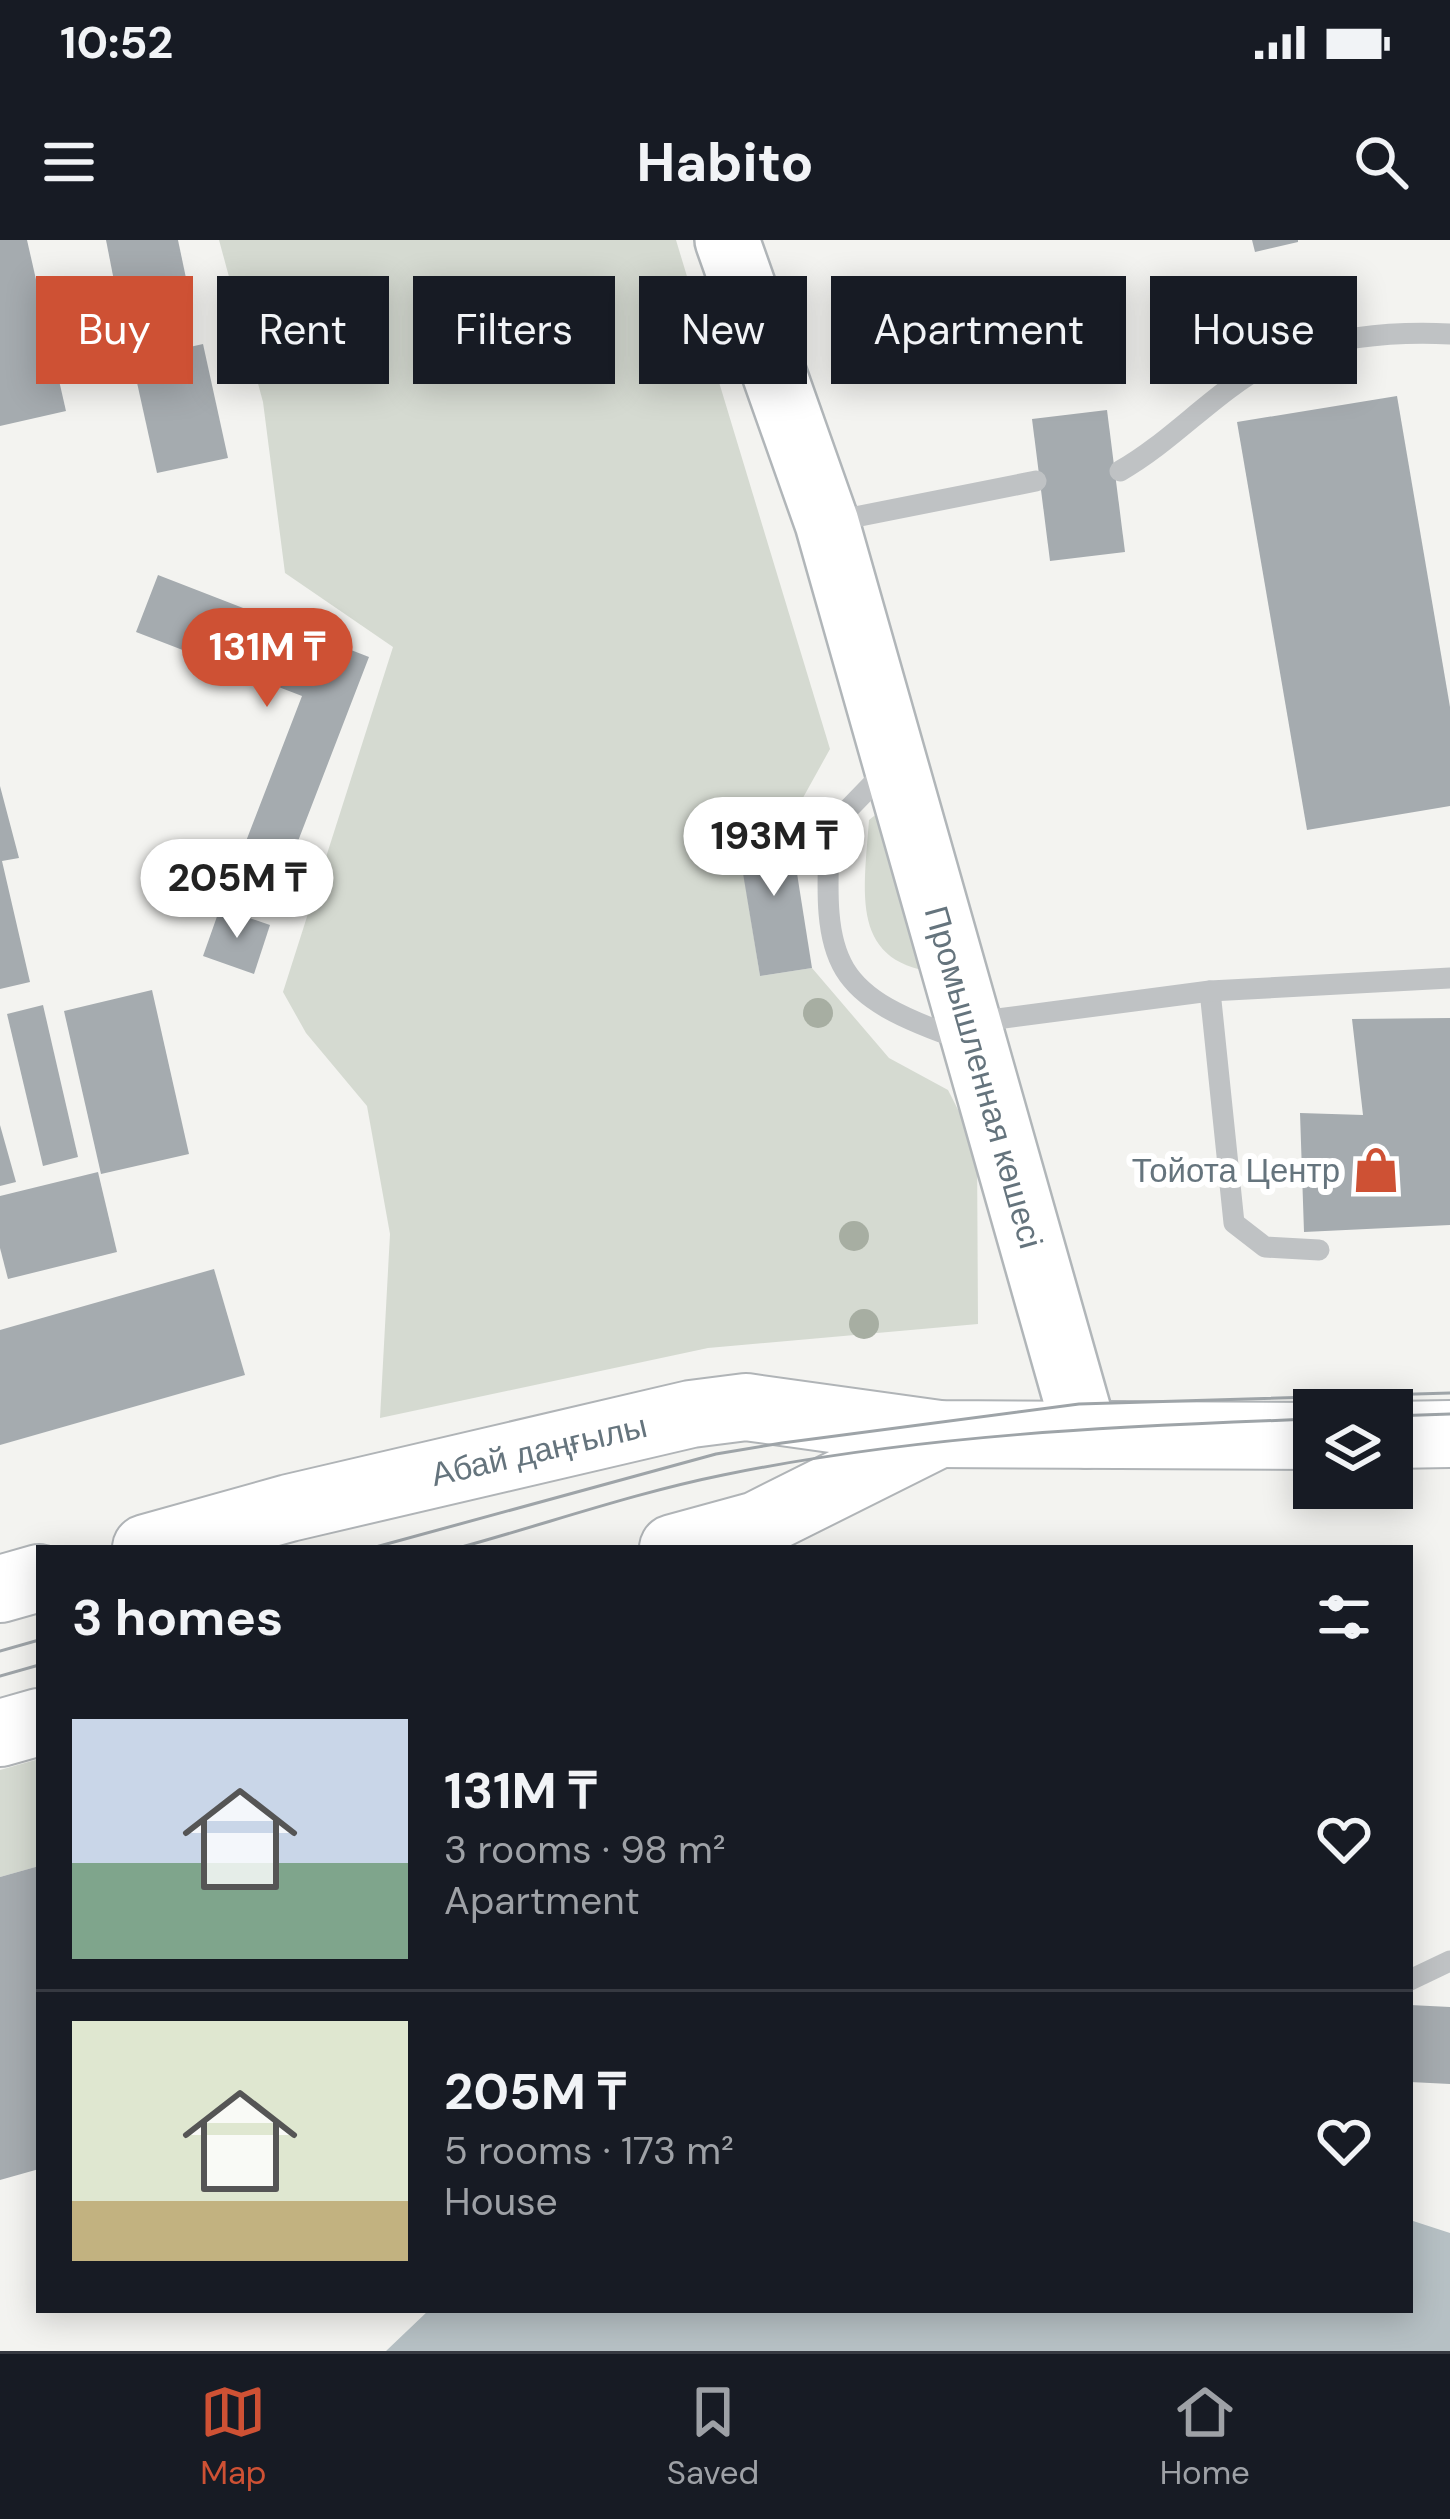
<!DOCTYPE html>
<meta charset="utf-8">
<style>
:root{--surface:#171b24;--page:#20242c;--text:#f1f3f6;--muted:#9ea1a6;--line:#363941;--accent:#ce5134}
body{margin:0;font-family:"DM Sans",sans-serif;background:var(--page);color:var(--text);height:100vh;display:flex;flex-direction:column;font-size:45px;white-space:nowrap}
*{box-sizing:border-box;margin:0}
p{font-size:39px;color:var(--muted)}
.icon{flex:none;width:66px;height:66px;fill:none;stroke:currentColor;stroke-width:2;stroke-linecap:round;stroke-linejoin:round}
.map{position:relative;flex:1;overflow:hidden}
.panel{position:absolute;left:36px;top:1305px;width:1377px;height:768px;display:flex;flex-direction:column;background:var(--surface);border-radius:0px;box-shadow:0 6px 30px #0003}
.panel>*{flex:none}
.guide{position:absolute;left:36px;top:36px;width:1380px;height:108px;display:flex;gap:24px}
.buttons{position:absolute;left:1293px;top:1149px;display:grid;gap:24px}
.buttons a{display:grid;place-items:center;width:120px;height:120px;border-radius:0px;background:var(--surface);box-shadow:0 6px 30px #0003;font-size:60px}
.price{position:absolute;translate:-50% -102px;padding:0 27px;border-radius:42px;background:#fff;color:#222;font-size:39px;line-height:78px;filter:drop-shadow(0 3px 6px #0008)}
.price::after{content:'';position:absolute;left:50%;top:72px;width:36px;height:27px;margin-left:-18px;background:inherit;clip-path:polygon(0 0,100% 0,50% 100%)}
.price.selected{background:var(--accent);color:#fff}
ul{padding:0;list-style:none}
li{display:flex;align-items:center;gap:36px;height:300px;padding:0 36px}
li+li{border-top:3px solid var(--line)}
li span{display:grid;place-items:center;flex:none;width:336px;height:240px;border-radius:0px;color:#555}
li>.icon{margin-inline-start:auto}
span .icon{width:144px;height:144px;fill:#fffc;stroke-width:1}
li b{font-size:51px}
h2{display:flex;justify-content:space-between;align-items:center;height:144px;padding:0 36px;font-size:51px}
.tag{padding:0 42px;border-radius:0px;background:var(--surface);box-shadow:0 6px 30px #0003;font-size:42px;line-height:108px}
.tag.selected{background:var(--accent);color:#fff}
.status{display:flex;justify-content:space-between;align-items:center;height:84px;padding:0 60px;background:var(--surface);direction:ltr}
.status svg{height:33px;fill:currentColor}
header{display:flex;justify-content:space-between;align-items:center;height:156px;padding:0 36px;background:var(--surface);font-size:54px;font-weight:800}
.menu{display:flex;justify-content:space-around;align-items:center;height:168px;border-top:3px solid var(--line);background:var(--surface);font-size:33px;color:var(--muted)}
.menu a{display:grid;justify-items:center;gap:6px}
.menu .selected{color:var(--accent)}
.map>svg:first-child{display:block}
</style>
<div class="status"><b>10:52</b><svg viewBox="0 0 49 12"><path d="M0 12V9h3v3zM5 12V6h3v6zM10 12V3h3v9zM15 12V0h3v12zM26 1h20v11H26zM47 4h2v5h-2z"/></svg></div>
<header><svg class="icon" aria-label="menu" viewBox="0 0 24 24"><path d="M4 6h16M4 12h16M4 18h16"/></svg>Habito<svg class="icon" aria-label="search" viewBox="0 0 24 24"><circle cx="10" cy="10" r="6"/><path d="M15 15l6 6"/></svg></header>
<div class="map">
<svg width="1450" height="2111" viewBox="0 0 1450 2111">
<rect width="100%" height="100%" fill="#f3f3f0"/>
<!-- green -->
<g fill="#d5dad1">
<path d="M 219,0 L 676,0 L 830,509 L 789,583 L 737,592 L 760,736 L 812,728 L 889,818 L 948,850 L 977,907 L 978,1084 L 708,1108 L 380,1178 L 390,994 L 367,866 L 306,793 L 283,752 L 393,407 L 285,333 L 263,162 Z"/>
<path d="M 903,553 L 954,734 C 849,730 863,661 869,580 Z"/>
<path d="M 39,1519 L 39,1626 L 0,1637 L 0,1530 Z"/>
</g>
<!-- water -->
<path fill="#b6c0c4" d="M 1410,1980 L 1450,1993 L 1450,2111 L 386,2111 L 429,2070 L 1410,2070 Z"/>
<!-- building -->
<g fill="#a5abaf">
<path d="M 0,0 L 27,0 L 66,171 L 0,186 Z"/>
<path d="M 106,0 L 178,0 L 186,38 L 116,51 Z"/>
<path d="M 1252,0 L 1298,0 L 1298,2 L 1255,12 Z"/>
<path d="M 203,104 L 228,218 L 157,233 L 132,120 Z"/>
<path d="M 1397,156 L 1450,467 L 1450,566 L 1307,590 L 1237,182 Z"/>
<path d="M 1107,170 L 1125,312 L 1050,321 L 1032,179 Z"/>
<path d="M 158,335 L 369,417 L 273,666 L 228,648 L 302,456 L 136,392 Z"/>
<path d="M 0,546 L 19,618 L 2,621 L 30,742 L 0,749 Z"/>
<path d="M 789,583 L 812,728 L 760,736 L 736,591 Z"/>
<path d="M 220,668 L 270,685 L 254,734 L 203,716 Z"/>
<path d="M 152,750 L 189,914 L 101,934 L 64,771 Z"/>
<path d="M 43,765 L 78,917 L 43,926 L 7,774 Z"/>
<path d="M 1450,778 L 1450,985 L 1304,992 L 1300,873 L 1363,875 L 1352,779 Z"/>
<path d="M 0,885 L 16,942 L 0,946 Z"/>
<path d="M 98,932 L 117,1012 L 8,1039 L 0,1008 L 0,956 Z"/>
<path d="M 214,1029 L 245,1135 L 0,1205 L 0,1090 Z"/>
<path d="M 39,1626 L 39,1929 L 0,1940 L 0,1637 Z"/>
<path d="M 1410,1765 L 1450,1767 L 1450,1844 L 1410,1842 Z"/>
</g>
<g fill="none" stroke-linecap="round" stroke-linejoin="round">
<defs>
<g id="secondary">
<path id="s1" d="M 727,0 L 827,283 L 1086,1196"/>
</g>
<g id="primary">
<path d="M 1392,1195 L 1450,1194"/>
<path id="s2" d="M 146,1308 L 289,1268 L 691,1174 L 746,1167 L 939,1194 L 1314,1196"/>
<path d="M 673,1308 L 757,1285 L 939,1194"/>
<path d="M 0,1349 L 39,1338"/>
<path d="M 0,1493 L 39,1482"/>
</g>
</defs>
<!-- secondary casing -->
<use href="#secondary" stroke="#b1b6b9" stroke-width="68"/>
<!-- primary casing -->
<use href="#primary" stroke="#b0b4b7" stroke-width="70"/>
<!-- service -->
<g stroke="#bfc2c4" stroke-width="21">
<path d="M 1120,231 C 1173,201 1215,151 1269,123 C 1322,97 1392,91 1450,94"/>
<path d="M 830,282 L 1036,241"/>
<path d="M 890,526 L 830,588 C 822,727 832,755 966,801"/>
<path d="M 1210,751 L 1234,983 L 1265,1007 L 1319,1010"/>
<path d="M 974,782 L 1210,751 L 1450,738"/>
<path d="M 1410,1740 L 1450,1721"/>
</g>
<!-- secondary -->
<use href="#secondary" stroke="#fff" stroke-width="63"/>
<!-- primary -->
<use href="#primary" stroke="#fff" stroke-width="66"/>
<!-- tram -->
<g stroke="#9ea4a8" stroke-width="3">
<path d="M 1392,1176 L 1450,1174"/>
<path d="M 372,1308 L 716,1214 L 782,1203 L 1079,1164 L 1450,1153"/>
<path d="M 458,1308 C 546,1284 634,1253 723,1235 C 918,1195 1116,1186 1314,1179"/>
<path d="M 0,1411 L 39,1400"/>
<path d="M 0,1436 L 39,1425"/>
</g>
</g>
<!-- trees -->
<g fill="#a7aea2">
<circle cx="818" cy="773" r="15"/>
<circle cx="854" cy="996" r="15"/>
<circle cx="864" cy="1084" r="15"/>
</g>
<!-- icons -->
<defs>
<symbol id="shop-bare" viewBox="-9 -9 18 18"><path d="M-5-2.5h2.3a2.7 3.5 0 0 1 5.4 0H5L5.5 6h-11ZM-1.5-2.5h3a1.5 2.3 0 0 0-3 0Z" fill="#ce5134" stroke="#fff" stroke-width="2.5" paint-order="stroke"/></symbol>
</defs>
<g fill-rule="evenodd">
<use href="#shop-bare" x="1343" y="897" width="66" height="66"/>
</g>
<g text-anchor="middle" stroke-width="12" stroke-linejoin="round" paint-order="stroke">
<!-- street labels -->
<g font-size="33" fill="#65747d" stroke="#fff">
<text dy="12" stroke="none"><textPath href="#s1" startOffset="876">Промышленная көшесі</textPath></text>
<text dy="12" stroke="none"><textPath href="#s2" startOffset="405">Абай даңғылы</textPath></text>
</g>
<!-- poi labels -->
<g font-size="33" fill="#65747d" stroke="#fff" text-anchor="end">
<text x="1340" y="942">Тойота Центр</text>
</g>
</g>
</svg>
<div class="buttons">
<a><svg class="icon" aria-label="layers" viewBox="0 0 24 24"><path d="M12 4l9 5-9 5-9-5zM3 14l9 5 9-5"/></svg></a>
</div>
<b class="price selected" style="left:267px;top:470px">131M ₸</b>
<b class="price" style="left:774px;top:659px">193M ₸</b>
<b class="price" style="left:237px;top:701px">205M ₸</b>
<div class="guide">
<a class="tag selected">Buy</a>
<a class="tag">Rent</a>
<a class="tag">Filters</a>
<a class="tag">New</a>
<a class="tag">Apartment</a>
<a class="tag">House</a>
</div>
<section class="panel">
<h2>3 homes<svg class="icon" aria-label="filters" viewBox="0 0 24 24"><path d="M4 7h16M4 17h16"/><circle cx="9" cy="7" r="2"/><circle cx="15" cy="17" r="2"/></svg></h2>
<ul>
<li><span style="background:linear-gradient(#c9d6e8 60%,#7fa58c 0)"><svg class="icon" aria-label="home" viewBox="0 0 24 24"><path d="M3 11l9-7 9 7M6 9v11h12V9"/></svg></span><div><b>131M ₸</b><p>3 rooms · 98 m²</p><p>Apartment</p></div><svg class="icon" aria-label="heart" viewBox="0 0 24 24"><path d="M12 20l-8-8c-3-5 5-10 8-4 3-6 11-1 8 4z"/></svg></li>
<li><span style="background:linear-gradient(#dfe7d0 75%,#c2b280 0)"><svg class="icon" aria-label="home" viewBox="0 0 24 24"><path d="M3 11l9-7 9 7M6 9v11h12V9"/></svg></span><div><b>205M ₸</b><p>5 rooms · 173 m²</p><p>House</p></div><svg class="icon" aria-label="heart" viewBox="0 0 24 24"><path d="M12 20l-8-8c-3-5 5-10 8-4 3-6 11-1 8 4z"/></svg></li>
</ul>
</section>
</div>
<nav class="menu">
<a class="selected"><svg class="icon" aria-label="map" viewBox="0 0 24 24"><path d="M3 6l6-2 6 2 6-2v14l-6 2-6-2-6 2zM9 4v14M15 6v14"/></svg>Map</a>
<a><svg class="icon" aria-label="saved" viewBox="0 0 24 24"><path d="M7 4h10v16l-5-4-5 4z"/></svg>Saved</a>
<a><svg class="icon" aria-label="home" viewBox="0 0 24 24"><path d="M3 11l9-7 9 7M6 9v11h12V9"/></svg>Home</a>
</nav>
